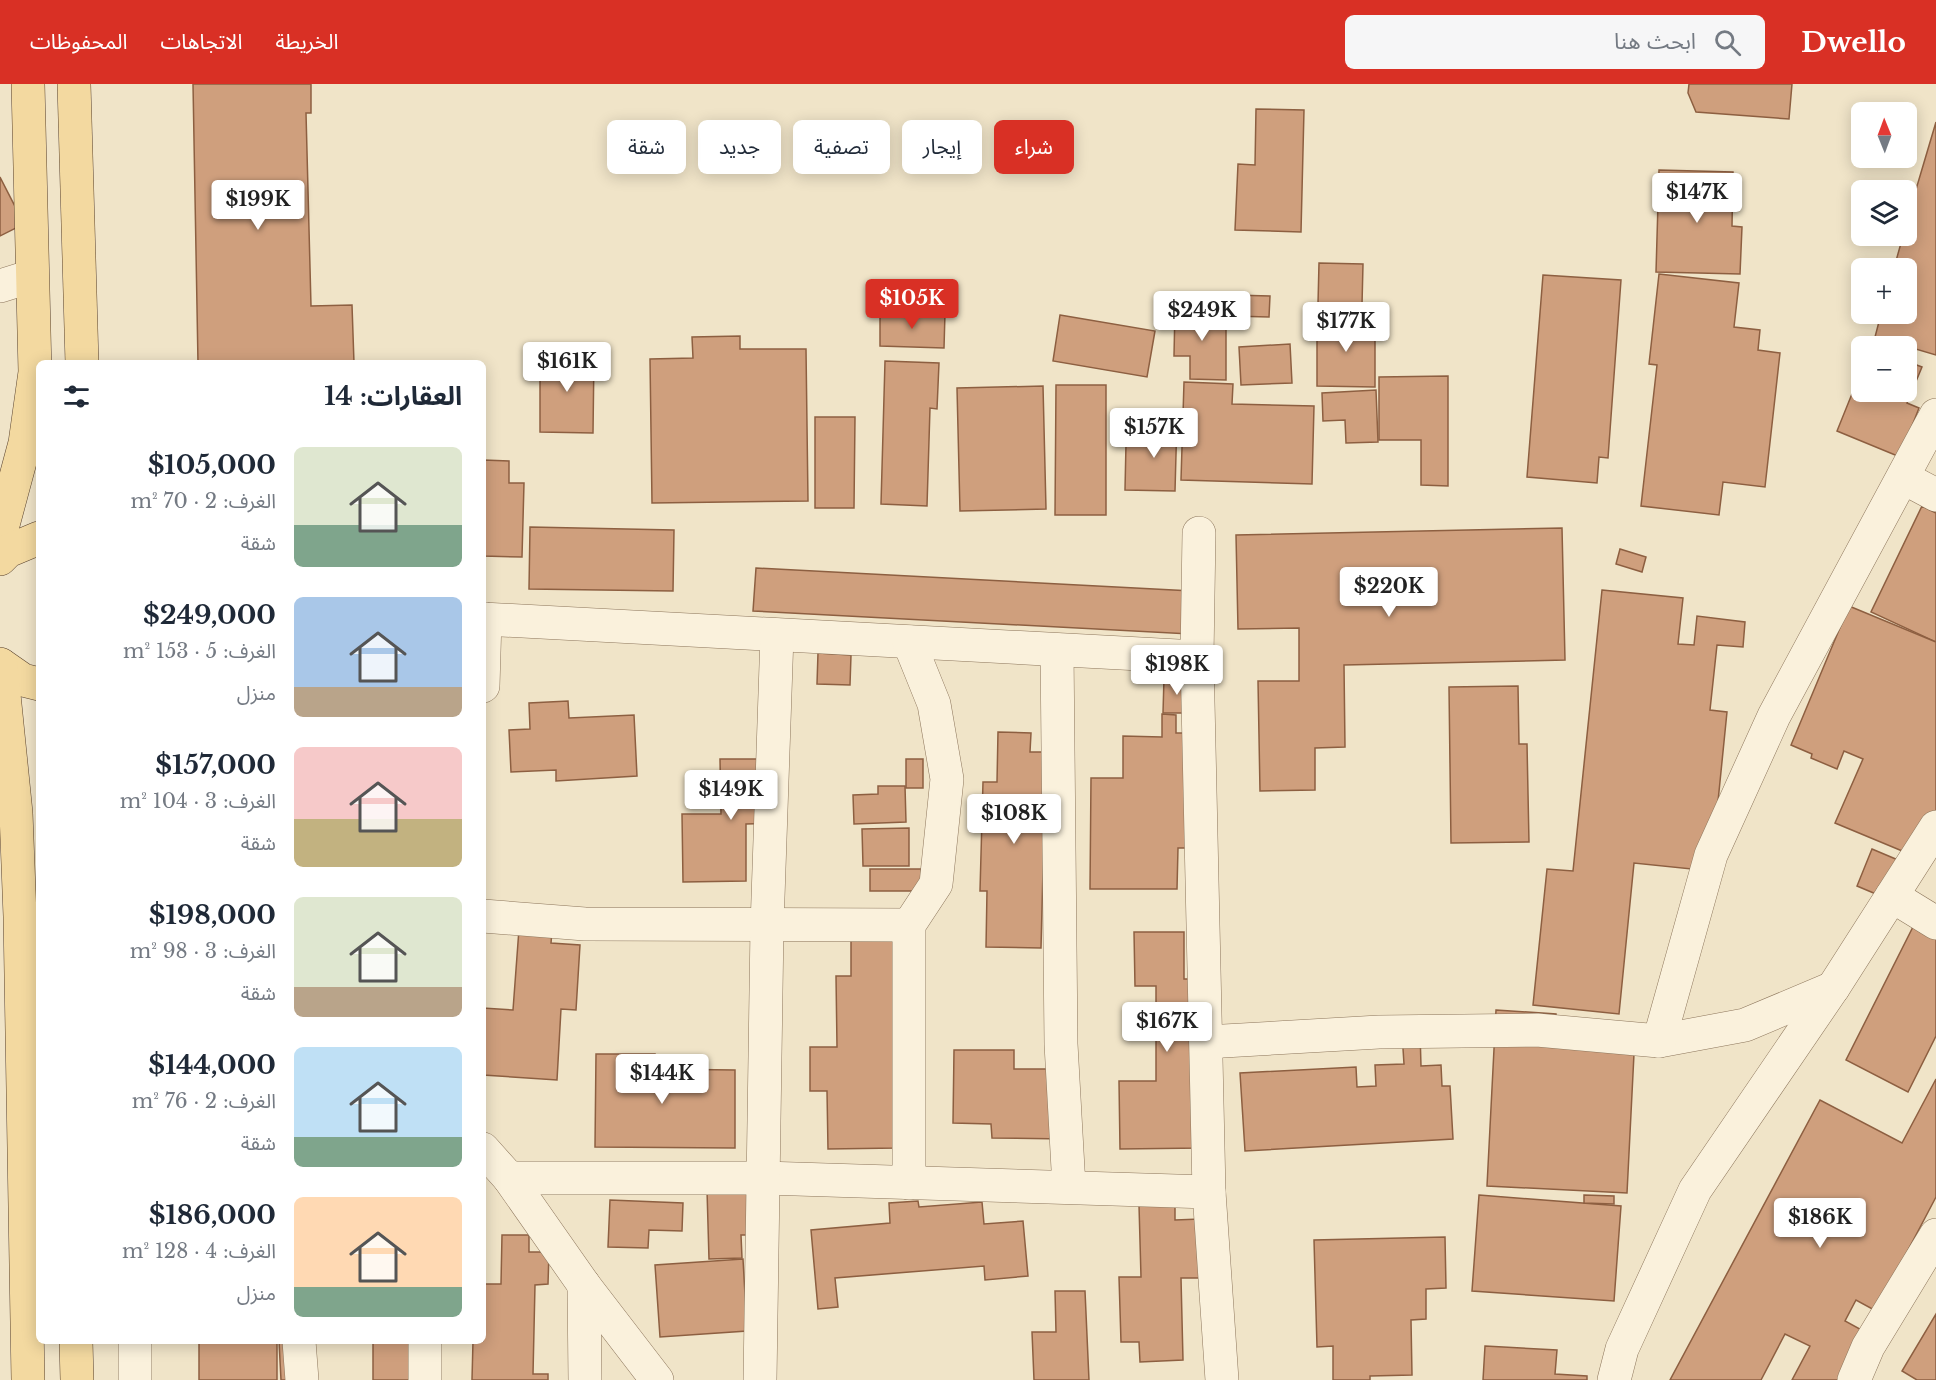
<!DOCTYPE html>
<html lang="ar">
<meta charset="utf-8">
<style>
:root{--surface:#fff;--page:#f6f6f7;--text:#1f2937;--muted:#747a83;--accent:#d93025}
body{margin:0;font-family:"Libre Baskerville","Noto Sans Arabic",serif;background:var(--page);color:var(--text);direction:rtl;height:100vh;display:flex;flex-direction:column;font-size:22px;white-space:nowrap}
*{box-sizing:border-box;margin:0}
p{font-size:20px;color:var(--muted)}
.icon{flex:none;width:33px;height:33px;fill:none;stroke:currentColor;stroke-width:2;stroke-linecap:round;stroke-linejoin:round}
.map{position:relative;flex:1;overflow:hidden;direction:ltr}
.side{position:absolute;left:36px;top:276px;width:450px;height:984px;display:flex;flex-direction:column;background:var(--surface);border-radius:9px;box-shadow:0 3px 15px #0003;direction:rtl}
.side>*{flex:none}
.guide{position:absolute;left:504px;top:36px;width:570px;height:54px;direction:rtl;display:flex;gap:12px}
.needle{width:39px;rotate:359deg}
.controls{position:absolute;left:1851px;top:18px;display:grid;gap:12px}
.controls a{display:grid;place-items:center;width:66px;height:66px;border-radius:9px;background:var(--surface);box-shadow:0 3px 15px #0003;font-size:30px}
.price{position:absolute;translate:-50% -51px;padding:0 14px;border-radius:6px;background:#fff;color:#222;font-size:20px;line-height:39px;filter:drop-shadow(0 2px 3px #0008)}
.price::after{content:'';position:absolute;left:50%;top:36px;width:18px;height:14px;margin-left:-9px;background:inherit;clip-path:polygon(0 0,100% 0,50% 100%)}
.price.active{background:var(--accent);color:#fff}
ul{padding:0;list-style:none}
li{display:flex;align-items:center;gap:18px;height:150px;padding:0 24px}
li span{display:grid;place-items:center;flex:none;width:168px;height:120px;border-radius:9px;color:#555}
li>.icon{margin-inline-start:auto}
span .icon{width:72px;height:72px;fill:#fffc;stroke-width:1}
li b{font-size:26px}
h2{display:flex;justify-content:space-between;align-items:center;height:72px;padding:0 24px;font-size:26px}
.pill{padding:0 21px;border-radius:9px;background:var(--surface);box-shadow:0 3px 15px #0003;font-size:21px;line-height:54px}
.pill.active{background:var(--accent);color:#fff}
header{display:flex;align-items:center;gap:36px;box-sizing:border-box;height:84px;padding:0 30px;background:var(--accent);color:#fff}
header strong{font-size:28px}
nav{display:flex;gap:33px;margin-inline-start:auto;font-size:21px}
.search{width:420px;height:54px;background:var(--page);display:flex;align-items:center;gap:15px;box-sizing:border-box;padding:0 21px;border-radius:9px;color:var(--muted);font-size:22px}
.map>svg:first-child{display:block}
</style>
<header>
<strong>Dwello</strong>
<div class="search"><svg class="icon" aria-label="search" viewBox="0 0 24 24"><circle cx="10" cy="10" r="6"/><path d="M15 15l6 6"/></svg>ابحث هنا</div>
<nav><a>الخريطة</a><a>الاتجاهات</a><a>المحفوظات</a></nav>
</header>
<div class="map">
<svg width="1936" height="1296" viewBox="0 0 1936 1296">
<rect width="100%" height="100%" fill="#f0e4c8"/>
<!-- building -->
<g fill="#cf9f7d" stroke="#8d5f41" stroke-width="1.5">
<path d="M 193,0 L 311,0 L 311,29 L 306,29 L 311,222 L 352,221 L 354,279 L 198,279 Z"/>
<path d="M 1689,0 L 1792,0 L 1789,35 L 1696,28 L 1688,9 Z"/>
<path d="M 1256,25 L 1304,26 L 1301,148 L 1235,146 L 1238,80 L 1255,81 Z"/>
<path d="M 1936,38 L 1936,271 L 1875,253 L 1881,230 L 1906,230 L 1906,184 L 1894,184 L 1903,152 L 1906,152 L 1906,139 Z"/>
<path d="M 1659,86 L 1733,88 L 1732,142 L 1742,143 L 1740,190 L 1656,188 Z"/>
<path d="M 0,93 L 24,140 L 0,152 Z"/>
<path d="M 1319,179 L 1363,180 L 1362,221 L 1318,220 Z"/>
<path d="M 1659,190 L 1739,199 L 1734,243 L 1760,246 L 1758,266 L 1780,269 L 1765,403 L 1723,398 L 1719,431 L 1641,422 L 1657,281 L 1649,280 Z"/>
<path d="M 1543,191 L 1621,196 L 1608,374 L 1599,373 L 1597,399 L 1527,393 Z"/>
<path d="M 1232,211 L 1270,212 L 1269,233 L 1231,232 Z"/>
<path d="M 1175,225 L 1226,226 L 1226,296 L 1190,295 L 1190,272 L 1174,272 Z"/>
<path d="M 880,228 L 945,229 L 944,264 L 880,262 Z"/>
<path d="M 1060,231 L 1155,247 L 1147,293 L 1053,277 Z"/>
<path d="M 1317,236 L 1375,236 L 1375,303 L 1317,302 Z"/>
<path d="M 740,252 L 740,265 L 806,265 L 808,417 L 652,419 L 650,275 L 693,274 L 692,253 Z"/>
<path d="M 1290,260 L 1292,299 L 1241,301 L 1239,263 Z"/>
<path d="M 540,270 L 594,271 L 593,349 L 540,348 Z"/>
<path d="M 885,277 L 939,279 L 937,325 L 930,324 L 927,422 L 881,420 Z"/>
<path d="M 1906,277 L 1922,283 L 1907,319 L 1919,324 L 1900,373 L 1837,347 L 1862,285 L 1862,308 L 1906,308 Z"/>
<path d="M 1448,292 L 1448,402 L 1421,401 L 1421,356 L 1379,356 L 1379,293 Z"/>
<path d="M 1184,298 L 1233,300 L 1232,320 L 1314,322 L 1312,400 L 1181,396 Z"/>
<path d="M 1056,301 L 1106,301 L 1106,431 L 1055,431 Z"/>
<path d="M 1043,302 L 1046,425 L 960,427 L 957,304 Z"/>
<path d="M 1376,306 L 1378,358 L 1346,359 L 1345,336 L 1323,337 L 1322,309 Z"/>
<path d="M 815,333 L 855,333 L 854,424 L 815,424 Z"/>
<path d="M 1149,334 L 1177,334 L 1175,407 L 1125,406 L 1126,360 L 1148,361 Z"/>
<path d="M 483,376 L 509,377 L 509,399 L 524,399 L 522,473 L 483,472 Z"/>
<path d="M 1922,422 L 1936,429 L 1936,558 L 1871,528 Z"/>
<path d="M 530,443 L 674,446 L 673,507 L 529,505 Z"/>
<path d="M 1562,444 L 1565,576 L 1344,581 L 1345,663 L 1315,664 L 1315,706 L 1260,707 L 1258,597 L 1299,597 L 1299,544 L 1238,545 L 1236,451 Z"/>
<path d="M 1620,465 L 1646,473 L 1642,488 L 1616,480 Z"/>
<path d="M 756,484 L 1192,507 L 1190,550 L 753,527 Z"/>
<path d="M 1602,506 L 1683,514 L 1678,560 L 1694,561 L 1697,532 L 1745,538 L 1743,563 L 1717,561 L 1710,626 L 1727,628 L 1711,787 L 1634,779 L 1619,930 L 1533,921 L 1547,785 L 1573,787 Z"/>
<path d="M 1849,522 L 1936,558 L 1936,735 L 1919,774 L 1835,739 L 1863,675 L 1844,667 L 1837,685 L 1811,674 L 1812,670 L 1791,661 Z"/>
<path d="M 818,569 L 851,571 L 850,601 L 817,600 Z"/>
<path d="M 1164,594 L 1191,594 L 1191,629 L 1163,629 Z"/>
<path d="M 1518,602 L 1519,660 L 1527,660 L 1529,758 L 1451,759 L 1449,603 Z"/>
<path d="M 568,617 L 569,634 L 634,631 L 637,692 L 556,697 L 556,686 L 511,688 L 509,646 L 530,645 L 529,619 Z"/>
<path d="M 1162,630 L 1176,631 L 1176,649 L 1195,649 L 1194,764 L 1178,764 L 1177,805 L 1090,805 L 1091,694 L 1123,694 L 1123,652 L 1162,653 Z"/>
<path d="M 998,648 L 1031,649 L 1030,668 L 1046,668 L 1041,864 L 986,863 L 987,807 L 980,807 L 983,698 L 997,698 Z"/>
<path d="M 720,675 L 780,675 L 781,739 L 746,740 L 746,797 L 683,798 L 682,730 L 721,730 Z"/>
<rect x="906" y="675" width="17" height="29"/>
<path d="M 878,702 L 905,702 L 906,738 L 854,740 L 853,711 L 878,710 Z"/>
<path d="M 909,744 L 909,782 L 863,782 L 862,745 Z"/>
<path d="M 1872,765 L 1898,776 L 1883,813 L 1857,802 Z"/>
<rect x="870" y="785" width="51" height="22"/>
<path d="M 1924,821 L 1936,827 L 1936,952 L 1908,1008 L 1846,976 Z"/>
<path d="M 519,845 L 552,847 L 551,859 L 580,861 L 576,926 L 561,925 L 557,996 L 483,991 L 483,924 L 513,926 Z"/>
<path d="M 851,848 L 895,848 L 897,1064 L 828,1065 L 827,1007 L 810,1007 L 810,963 L 837,963 L 836,892 L 851,892 Z"/>
<path d="M 1134,848 L 1184,848 L 1184,895 L 1201,895 L 1202,1064 L 1120,1065 L 1119,997 L 1156,997 L 1156,902 L 1135,902 Z"/>
<path d="M 1496,926 L 1556,930 L 1556,946 L 1635,950 L 1627,1109 L 1487,1102 Z"/>
<path d="M 1420,948 L 1421,982 L 1441,981 L 1442,1002 L 1450,1002 L 1453,1055 L 1245,1067 L 1240,989 L 1356,983 L 1357,1003 L 1376,1002 L 1375,981 L 1404,980 L 1402,949 Z"/>
<path d="M 954,966 L 1014,966 L 1014,985 L 1066,985 L 1065,1055 L 992,1054 L 991,1040 L 953,1039 Z"/>
<path d="M 596,970 L 655,970 L 655,985 L 735,986 L 735,1064 L 595,1063 Z"/>
<path d="M 1936,995 L 1936,1113 L 1876,1227 L 1856,1216 L 1845,1237 L 1869,1250 L 1845,1296 L 1792,1296 L 1810,1262 L 1785,1250 L 1761,1296 L 1670,1296 L 1820,1016 L 1902,1059 Z"/>
<path d="M 749,1105 L 750,1151 L 741,1151 L 742,1174 L 709,1175 L 707,1106 Z"/>
<path d="M 1479,1111 L 1621,1122 L 1614,1217 L 1472,1207 Z"/>
<path d="M 1584,1111 L 1614,1112 L 1614,1120 L 1584,1119 Z"/>
<path d="M 610,1116 L 683,1119 L 682,1147 L 649,1146 L 648,1164 L 608,1163 Z"/>
<path d="M 918,1117 L 919,1123 L 982,1118 L 984,1140 L 1023,1137 L 1028,1192 L 985,1196 L 984,1182 L 835,1194 L 838,1223 L 818,1225 L 811,1146 L 890,1139 L 889,1119 Z"/>
<path d="M 1175,1119 L 1175,1136 L 1200,1135 L 1201,1194 L 1181,1194 L 1183,1276 L 1140,1278 L 1139,1258 L 1121,1258 L 1119,1193 L 1141,1193 L 1139,1121 Z"/>
<path d="M 502,1151 L 529,1151 L 529,1168 L 549,1168 L 548,1200 L 535,1201 L 533,1290 L 548,1290 L 548,1296 L 472,1296 L 473,1257 L 483,1257 L 483,1200 L 501,1200 Z"/>
<path d="M 1445,1153 L 1446,1204 L 1426,1205 L 1426,1235 L 1411,1236 L 1412,1291 L 1370,1292 L 1370,1296 L 1333,1296 L 1333,1262 L 1317,1263 L 1314,1156 Z"/>
<path d="M 743,1175 L 747,1247 L 660,1253 L 655,1181 Z"/>
<path d="M 1055,1207 L 1085,1207 L 1089,1296 L 1034,1296 L 1032,1248 L 1056,1248 Z"/>
<path d="M 1936,1230 L 1936,1296 L 1917,1296 L 1902,1287 Z"/>
<rect x="199" y="1257" width="78" height="39"/>
<path d="M 279,1257 L 300,1257 L 302,1296 L 281,1296 Z"/>
<rect x="373" y="1257" width="38" height="39"/>
<path d="M 1485,1262 L 1557,1266 L 1555,1290 L 1587,1292 L 1587,1296 L 1483,1296 Z"/>
</g>
<g fill="none" stroke-linecap="round" stroke-linejoin="round">
<defs>
<g id="minor">
<path d="M 0,202 L 32,192"/>
<path d="M 1904,394 L 1936,411"/>
<path d="M 1199,449 L 1197,573 L 1209,1108 L 1222,1296"/>
<path d="M 483,535 L 1197,573"/>
<path d="M 1057,566 L 1061,960 L 1069,1103"/>
<path d="M 483,602 L 485,535"/>
<path d="M 1892,812 L 1936,839"/>
<path d="M 483,832 L 585,840 L 909,841"/>
<path d="M 1659,957 L 1745,941 L 1833,904"/>
<path d="M 1206,958 L 1379,948 L 1537,946 L 1659,957 L 1711,771 L 1774,632 L 1936,331"/>
<path d="M 483,1065 L 509,1094 L 584,1201 L 657,1296"/>
<path d="M 509,1094 L 764,1094 L 1209,1108"/>
<path d="M 909,1099 L 909,841 L 936,800 L 947,695 L 934,620 L 909,558"/>
<path d="M 584,1201 L 585,1296"/>
<path d="M 135,1257 L 135,1296"/>
<path d="M 299,1257 L 302,1296"/>
<path d="M 425,1296 L 425,1257"/>
<path d="M 760,1296 L 767,843 L 777,551"/>
<path d="M 1614,1296 L 1622,1265 L 1695,1106 L 1833,904 L 1936,743"/>
<path d="M 1854,1296 L 1868,1263 L 1936,1151"/>
</g>
<g id="major">
<path d="M 74,0 L 82,279"/>
<path d="M 0,452 L 25,359 L 35,288 L 28,0"/>
<path d="M 0,475 L 8,467 L 39,454"/>
<path d="M 0,580 L 23,596 L 39,600"/>
<path d="M 1,581 L 16,729 L 20,832 L 28,1296"/>
<path d="M 76,1257 L 77,1296"/>
</g>
</defs>
<!-- minor casing -->
<use href="#minor" stroke="#8d765c" stroke-width="34"/>
<!-- major casing -->
<use href="#major" stroke="#5b4430" stroke-width="34"/>
<!-- minor -->
<use href="#minor" stroke="#faf1dc" stroke-width="33"/>
<!-- major -->
<use href="#major" stroke="#f3d9a0" stroke-width="33"/>
</g>
</svg>
<div class="controls">
<a><svg class="needle" viewBox="-14 -14 28 28"><path d="M0-13l5 13h-10z" fill="#e53935"/><path d="M0 13l5-13h-10z" fill="#747a83"/></svg></a>
<a><svg class="icon" aria-label="layers" viewBox="0 0 24 24"><path d="M12 4l9 5-9 5-9-5zM3 14l9 5 9-5"/></svg></a>
<a>+</a>
<a>−</a>
</div>
<b class="price" style="left:1697px;top:140px">$147K</b>
<b class="price" style="left:258px;top:147px">$199K</b>
<b class="price active" style="left:912px;top:246px">$105K</b>
<b class="price" style="left:1202px;top:258px">$249K</b>
<b class="price" style="left:1346px;top:269px">$177K</b>
<b class="price" style="left:567px;top:309px">$161K</b>
<b class="price" style="left:1154px;top:375px">$157K</b>
<b class="price" style="left:1389px;top:534px">$220K</b>
<b class="price" style="left:1177px;top:612px">$198K</b>
<b class="price" style="left:731px;top:737px">$149K</b>
<b class="price" style="left:1014px;top:761px">$108K</b>
<b class="price" style="left:1167px;top:969px">$167K</b>
<b class="price" style="left:662px;top:1021px">$144K</b>
<b class="price" style="left:1820px;top:1165px">$186K</b>
<div class="guide">
<a class="pill active">شراء</a>
<a class="pill">إيجار</a>
<a class="pill">تصفية</a>
<a class="pill">جديد</a>
<a class="pill">شقة</a>
</div>
<section class="side">
<h2>العقارات: 14<svg class="icon" aria-label="filters" viewBox="0 0 24 24"><path d="M4 7h16M4 17h16"/><circle cx="9" cy="7" r="2"/><circle cx="15" cy="17" r="2"/></svg></h2>
<ul>
<li><span style="background:linear-gradient(#dfe7d0 65%,#7fa58c 0)"><svg class="icon" aria-label="home" viewBox="0 0 24 24"><path d="M3 11l9-7 9 7M6 9v11h12V9"/></svg></span><div><b>$105,000</b><p>الغرف: 2 · 70 m²</p><p>شقة</p></div></li>
<li><span style="background:linear-gradient(#a9c7e8 75%,#b9a48a 0)"><svg class="icon" aria-label="home" viewBox="0 0 24 24"><path d="M3 11l9-7 9 7M6 9v11h12V9"/></svg></span><div><b>$249,000</b><p>الغرف: 5 · 153 m²</p><p>منزل</p></div></li>
<li><span style="background:linear-gradient(#f6c9c9 60%,#c2b280 0)"><svg class="icon" aria-label="home" viewBox="0 0 24 24"><path d="M3 11l9-7 9 7M6 9v11h12V9"/></svg></span><div><b>$157,000</b><p>الغرف: 3 · 104 m²</p><p>شقة</p></div></li>
<li><span style="background:linear-gradient(#dfe7d0 75%,#b9a48a 0)"><svg class="icon" aria-label="home" viewBox="0 0 24 24"><path d="M3 11l9-7 9 7M6 9v11h12V9"/></svg></span><div><b>$198,000</b><p>الغرف: 3 · 98 m²</p><p>شقة</p></div></li>
<li><span style="background:linear-gradient(#bfe0f5 75%,#7fa58c 0)"><svg class="icon" aria-label="home" viewBox="0 0 24 24"><path d="M3 11l9-7 9 7M6 9v11h12V9"/></svg></span><div><b>$144,000</b><p>الغرف: 2 · 76 m²</p><p>شقة</p></div></li>
<li><span style="background:linear-gradient(#ffd9b3 75%,#7fa58c 0)"><svg class="icon" aria-label="home" viewBox="0 0 24 24"><path d="M3 11l9-7 9 7M6 9v11h12V9"/></svg></span><div><b>$186,000</b><p>الغرف: 4 · 128 m²</p><p>منزل</p></div></li>
</ul>
</section>
</div>
